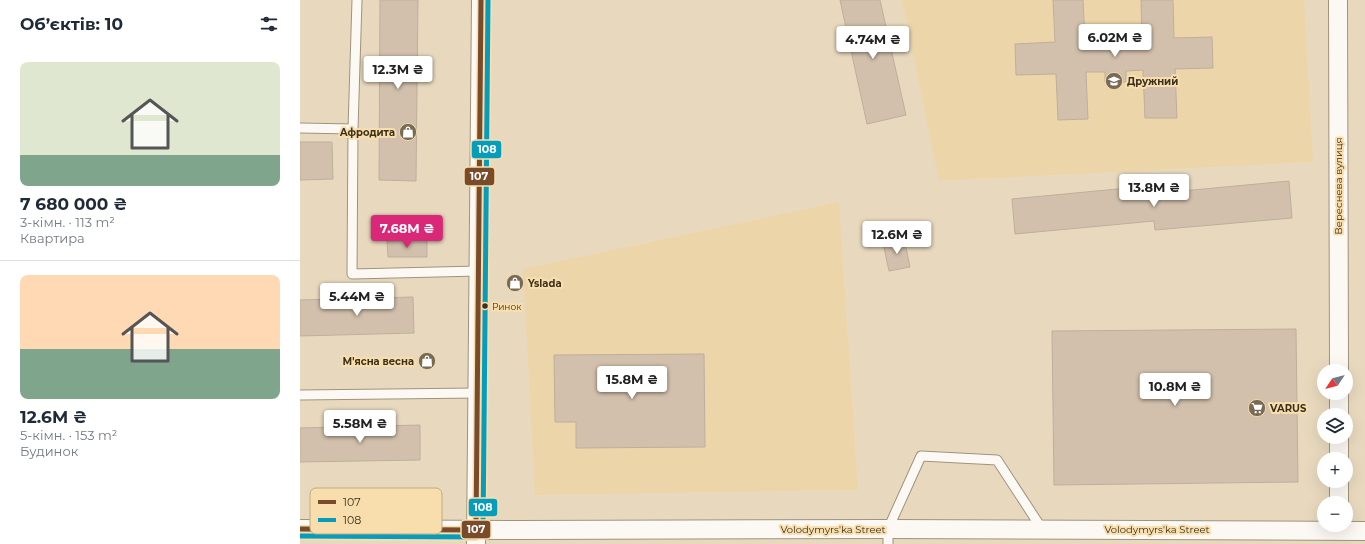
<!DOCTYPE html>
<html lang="uk">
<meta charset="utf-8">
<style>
:root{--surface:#fff;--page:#f6f6f7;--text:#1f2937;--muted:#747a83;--line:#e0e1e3;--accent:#db2777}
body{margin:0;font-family:Montserrat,sans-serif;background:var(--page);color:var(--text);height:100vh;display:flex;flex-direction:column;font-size:15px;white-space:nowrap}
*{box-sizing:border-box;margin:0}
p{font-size:13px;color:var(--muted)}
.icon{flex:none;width:22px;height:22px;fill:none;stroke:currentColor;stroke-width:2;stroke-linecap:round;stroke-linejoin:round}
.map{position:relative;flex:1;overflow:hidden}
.panel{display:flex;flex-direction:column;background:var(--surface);width:300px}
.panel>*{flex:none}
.needle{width:26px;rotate:235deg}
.tools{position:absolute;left:1017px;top:364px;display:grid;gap:8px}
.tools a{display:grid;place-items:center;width:36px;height:36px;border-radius:50%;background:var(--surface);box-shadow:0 4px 16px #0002;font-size:20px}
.price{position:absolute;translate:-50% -34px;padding:0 9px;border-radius:4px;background:#fff;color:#222;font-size:13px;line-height:26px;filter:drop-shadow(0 1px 2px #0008)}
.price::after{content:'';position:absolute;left:50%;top:24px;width:12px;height:9px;margin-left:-6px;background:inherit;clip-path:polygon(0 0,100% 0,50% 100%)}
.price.current{background:var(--accent);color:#fff}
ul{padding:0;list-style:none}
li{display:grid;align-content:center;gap:8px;height:212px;padding:0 20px}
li+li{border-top:1px solid var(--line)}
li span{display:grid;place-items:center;height:124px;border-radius:8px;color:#555}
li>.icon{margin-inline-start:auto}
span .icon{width:72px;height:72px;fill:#fffc;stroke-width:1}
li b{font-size:17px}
h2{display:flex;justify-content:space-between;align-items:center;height:48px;padding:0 20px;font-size:17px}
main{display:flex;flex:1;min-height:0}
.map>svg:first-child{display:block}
</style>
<main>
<section class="panel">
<h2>Об’єктів: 10<svg class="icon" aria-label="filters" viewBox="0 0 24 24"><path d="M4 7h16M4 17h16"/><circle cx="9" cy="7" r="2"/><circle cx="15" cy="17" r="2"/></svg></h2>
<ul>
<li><span style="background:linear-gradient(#dfe7d0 75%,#7fa58c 0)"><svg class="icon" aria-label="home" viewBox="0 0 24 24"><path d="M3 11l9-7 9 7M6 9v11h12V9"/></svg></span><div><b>7 680 000 ₴</b><p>3-кімн. · 113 m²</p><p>Квартира</p></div></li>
<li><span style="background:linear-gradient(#ffd9b3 60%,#7fa58c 0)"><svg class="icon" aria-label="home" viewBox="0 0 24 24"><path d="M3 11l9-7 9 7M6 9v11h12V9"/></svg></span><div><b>12.6M ₴</b><p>5-кімн. · 153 m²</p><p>Будинок</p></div></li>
</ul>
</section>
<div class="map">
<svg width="1065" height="544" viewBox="0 0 1065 544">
<rect width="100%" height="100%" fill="#e8d9be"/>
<!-- built -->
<g fill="#edd5aa">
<path d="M 602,0 L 1004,0 L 1013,162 L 639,181 Z"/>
<path d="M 539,202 L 558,490 L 235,495 L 223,269 Z"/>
</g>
<!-- building -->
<g fill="#d2c0ac" stroke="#beaf9c">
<path d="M 80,0 L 118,0 L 116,181 L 79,180 Z"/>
<path d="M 540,0 L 580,0 L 606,115 L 567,124 Z"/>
<path d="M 753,0 L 783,0 L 785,41 L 804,41 L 804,32 L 825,32 L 825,40 L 842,39 L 841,0 L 873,0 L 874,38 L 912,37 L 913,68 L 875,69 L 877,118 L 845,118 L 843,70 L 826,71 L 826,82 L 805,82 L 805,72 L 786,72 L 788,119 L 758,120 L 756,74 L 716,75 L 715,44 L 755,42 Z"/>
<path d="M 0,142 L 32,142 L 33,179 L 0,180 Z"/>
<path d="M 989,181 L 992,218 L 855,230 L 854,221 L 715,234 L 712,199 L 849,186 L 850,194 Z"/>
<path d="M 604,238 L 610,267 L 589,271 L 583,243 Z"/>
<path d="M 127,240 L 127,257 L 88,257 L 87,241 Z"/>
<path d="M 113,297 L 114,333 L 0,336 L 0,300 Z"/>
<path d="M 996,329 L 998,482 L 754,485 L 752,331 Z"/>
<path d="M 404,354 L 405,447 L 276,448 L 276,422 L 255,422 L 254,355 Z"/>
<path d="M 120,425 L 120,460 L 0,462 L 0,428 Z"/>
</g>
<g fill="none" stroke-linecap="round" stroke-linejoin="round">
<defs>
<g id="lane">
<path d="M 57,0 L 53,129 L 52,274 L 179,271"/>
<path d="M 0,128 L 53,129"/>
<path d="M 0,395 L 177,393"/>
<path d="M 588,544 L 588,529 L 621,456 L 697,460 L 742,529"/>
</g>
<g id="street">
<path d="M 1038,0 L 1039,371"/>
<path d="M 1039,393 L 1039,415"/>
<path d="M 1039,437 L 1039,459"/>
<path d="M 1039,481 L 1039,503"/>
<path d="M 0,529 L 218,530 L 588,529 L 1065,531"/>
<path d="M 176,544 L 181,0"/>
</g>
</defs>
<!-- lane casing -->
<use href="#lane" stroke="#9f937e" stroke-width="11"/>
<!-- street casing -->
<use href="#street" stroke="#9f937e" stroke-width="20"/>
<!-- lane -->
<use href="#lane" stroke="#fcf9f5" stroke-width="9"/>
<!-- street -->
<use href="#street" stroke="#fcf9f5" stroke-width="18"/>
<defs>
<path id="bus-1" d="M 0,529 L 176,530 L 181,0"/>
<path id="bus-2" d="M 0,536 L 176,537 L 180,535 L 183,532 L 188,0"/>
</defs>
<!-- bus-1 casing -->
<use href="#bus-1" stroke="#f9dead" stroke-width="8"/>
<!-- bus-2 casing -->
<use href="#bus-2" stroke="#f9dead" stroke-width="8"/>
<!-- bus-1 -->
<use href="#bus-1" stroke="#7a4b2a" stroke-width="5"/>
<!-- bus-2 -->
<use href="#bus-2" stroke="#069dbc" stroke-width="5"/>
</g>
<!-- icons -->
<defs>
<symbol id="school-disc" viewBox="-11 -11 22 22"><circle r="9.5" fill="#786b55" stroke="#f9dead"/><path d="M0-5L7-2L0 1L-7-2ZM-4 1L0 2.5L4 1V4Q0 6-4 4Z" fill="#fff"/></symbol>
<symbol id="shop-disc" viewBox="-11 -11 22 22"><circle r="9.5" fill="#786b55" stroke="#f9dead"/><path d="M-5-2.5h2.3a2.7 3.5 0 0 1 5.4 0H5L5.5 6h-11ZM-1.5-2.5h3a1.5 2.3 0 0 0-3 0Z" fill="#fff"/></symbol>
<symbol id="supermarket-disc" viewBox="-11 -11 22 22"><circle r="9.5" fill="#786b55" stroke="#f9dead"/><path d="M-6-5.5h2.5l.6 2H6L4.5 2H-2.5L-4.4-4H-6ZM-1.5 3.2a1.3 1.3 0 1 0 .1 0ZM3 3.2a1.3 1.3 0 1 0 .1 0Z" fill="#fff"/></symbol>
</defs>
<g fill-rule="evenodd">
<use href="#school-disc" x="804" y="71" width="20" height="20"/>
<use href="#shop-disc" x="98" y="122" width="20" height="20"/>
<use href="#shop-disc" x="205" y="273" width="20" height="20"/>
<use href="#shop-disc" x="117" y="351" width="20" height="20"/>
<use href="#supermarket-disc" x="947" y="398" width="20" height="20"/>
</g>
<!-- markers -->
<circle fill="#3b301d" stroke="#f9dead" stroke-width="1.5" cx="185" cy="306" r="3.5"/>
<g text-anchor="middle" stroke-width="4" stroke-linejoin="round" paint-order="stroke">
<!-- bus labels -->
<g font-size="9" fill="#3b301d" stroke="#f9dead" text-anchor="start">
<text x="192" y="310">Ринок</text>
</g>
<!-- poi labels -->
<g font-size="10" font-weight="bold" fill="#3b301d" stroke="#f9dead" text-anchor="start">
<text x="827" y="85">Дружний</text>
<text x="95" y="136" text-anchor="end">Афродита</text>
<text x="228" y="287">Yslada</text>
<text x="114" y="365" text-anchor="end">М'ясна весна</text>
<text x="970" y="412">VARUS</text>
</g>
<!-- street labels -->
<g font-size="10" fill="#3b301d" stroke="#f9dead">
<text transform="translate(1038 186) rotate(-90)" y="4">Вереснева вулиця</text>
<text x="533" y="533">Volodymyrs'ka Street</text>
<text x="857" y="533">Volodymyrs'ka Street</text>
</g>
</g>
<!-- legend -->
<rect x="10" y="488" width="132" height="46" rx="6" fill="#f9dead" stroke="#c0aa82" stroke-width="1"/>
<rect x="18" y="500" width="18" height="4" fill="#7a4b2a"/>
<rect x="18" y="518" width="18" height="4" fill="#069dbc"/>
<g font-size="11" fill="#3b301d">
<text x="43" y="506">107</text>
<text x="43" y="524">108</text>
</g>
<g stroke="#f9dead" stroke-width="1.5">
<rect x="171" y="140" width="31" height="19" rx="4" fill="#069dbc"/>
<rect x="164" y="167" width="31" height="19" rx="4" fill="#7a4b2a"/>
<rect x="168" y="498" width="30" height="19" rx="4" fill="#069dbc"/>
<rect x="161" y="520" width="30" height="19" rx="4" fill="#7a4b2a"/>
</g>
<g font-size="11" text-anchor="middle" font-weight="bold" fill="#fff">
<text x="187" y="153">108</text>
<text x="179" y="180">107</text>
<text x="183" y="511">108</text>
<text x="176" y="533">107</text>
</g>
</svg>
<div class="tools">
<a><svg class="needle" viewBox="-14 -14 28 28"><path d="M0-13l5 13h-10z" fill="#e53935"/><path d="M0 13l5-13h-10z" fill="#747a83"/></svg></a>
<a><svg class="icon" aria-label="layers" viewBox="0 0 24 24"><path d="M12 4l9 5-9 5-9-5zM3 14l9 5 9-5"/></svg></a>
<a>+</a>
<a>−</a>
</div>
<b class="price" style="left:815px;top:58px">6.02M ₴</b>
<b class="price" style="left:573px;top:60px">4.74M ₴</b>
<b class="price" style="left:98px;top:90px">12.3M ₴</b>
<b class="price" style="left:854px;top:208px">13.8M ₴</b>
<b class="price current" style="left:107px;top:249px">7.68M ₴</b>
<b class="price" style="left:597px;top:255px">12.6M ₴</b>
<b class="price" style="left:57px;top:317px">5.44M ₴</b>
<b class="price" style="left:332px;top:400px">15.8M ₴</b>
<b class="price" style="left:875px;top:407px">10.8M ₴</b>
<b class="price" style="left:60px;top:444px">5.58M ₴</b>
</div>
</main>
